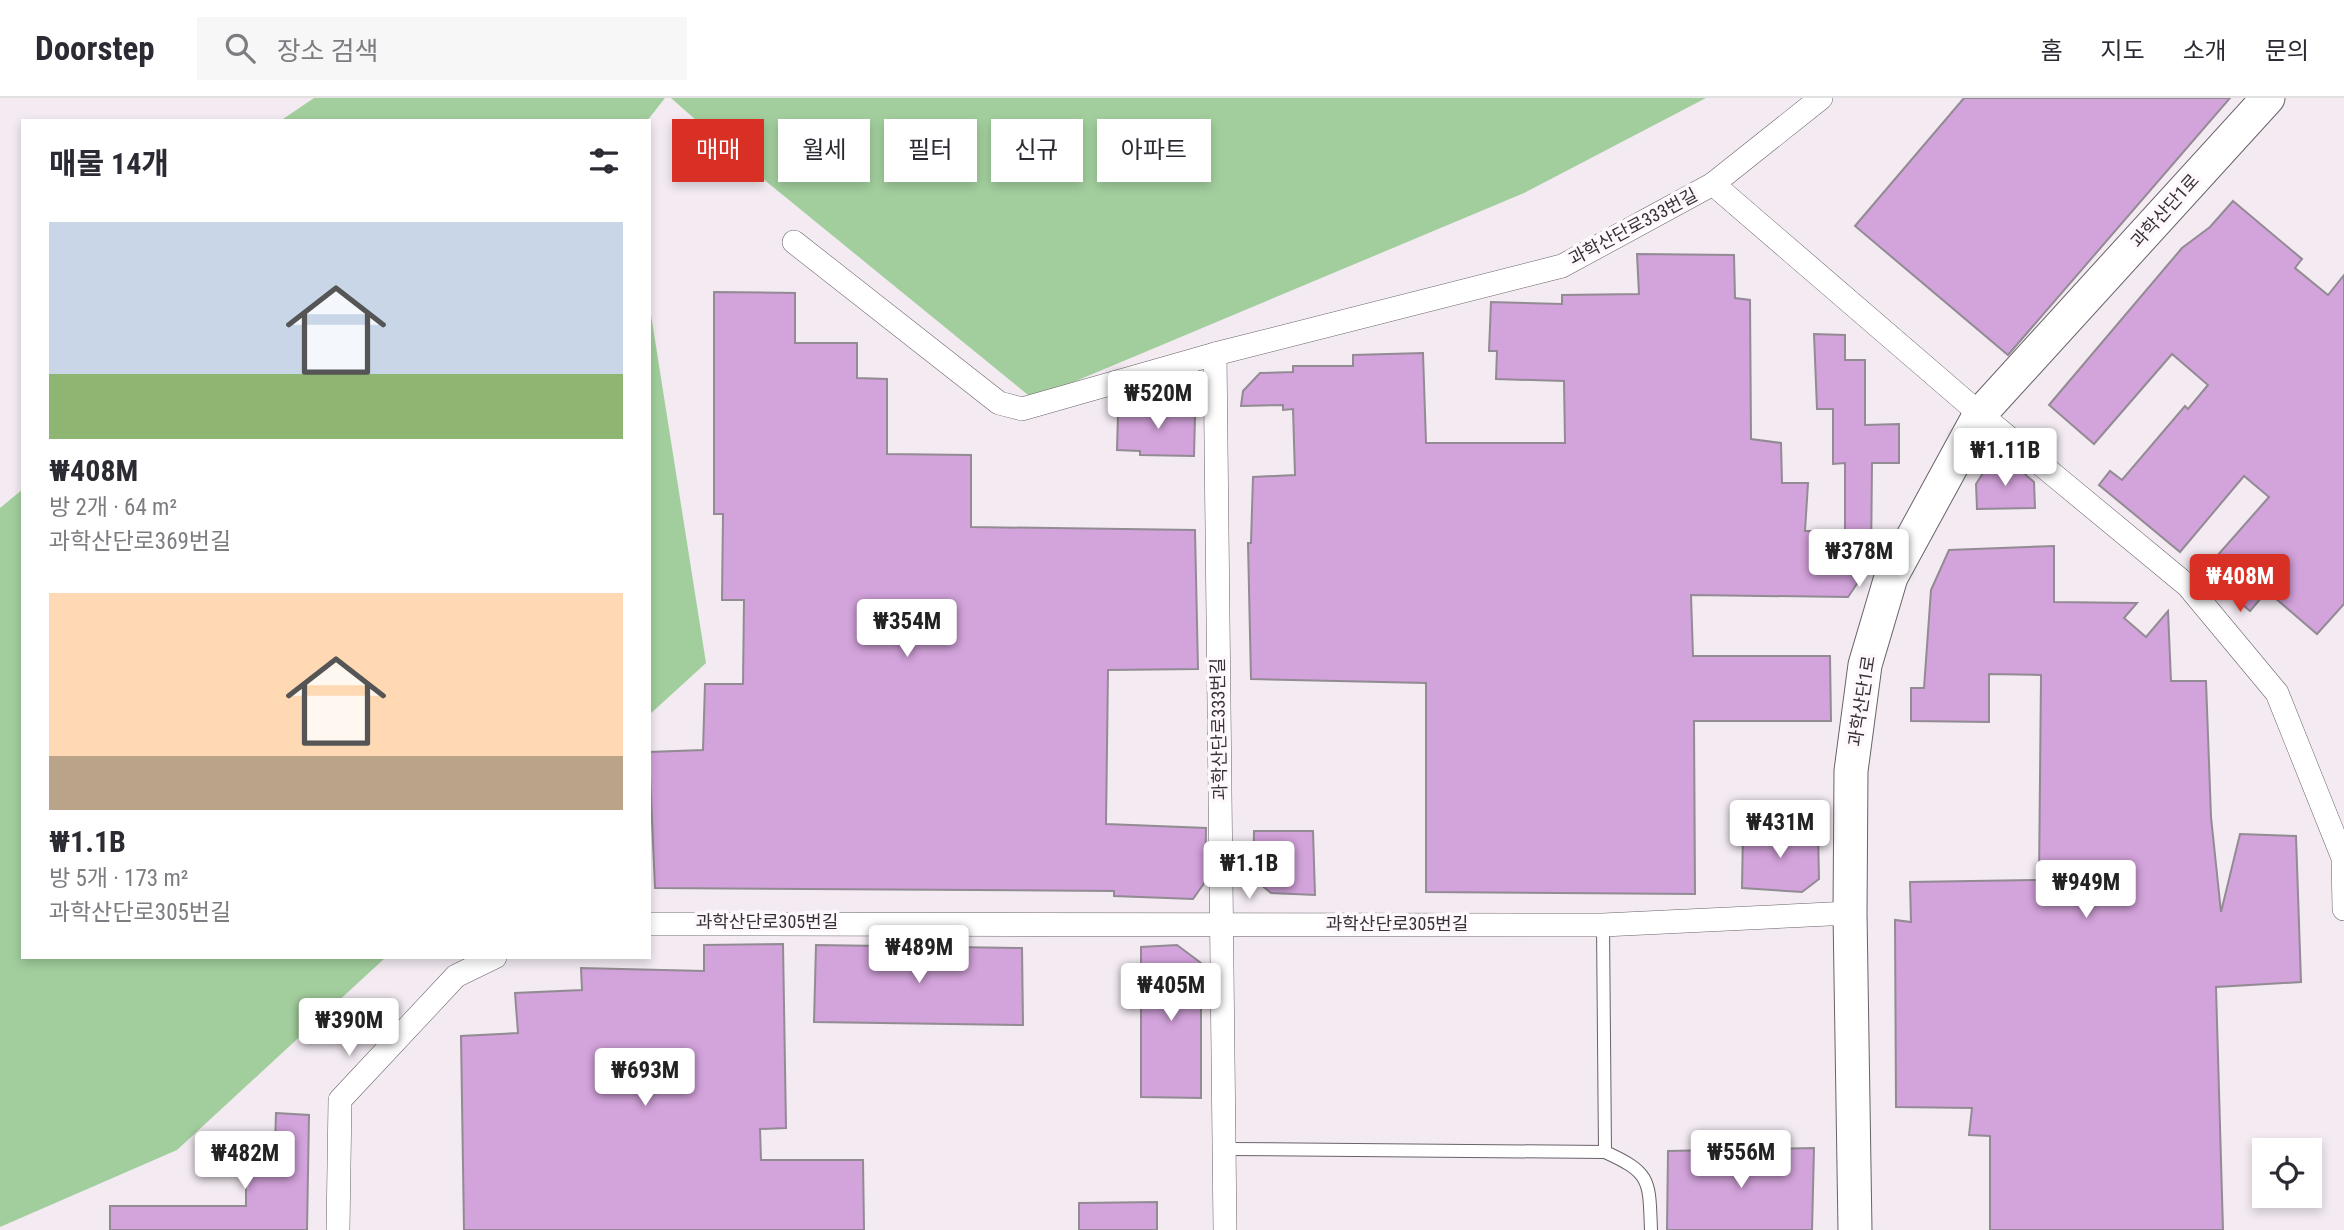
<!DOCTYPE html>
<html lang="ko">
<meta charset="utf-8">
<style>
:root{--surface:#fff;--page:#f7f7f7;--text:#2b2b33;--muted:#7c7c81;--line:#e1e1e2;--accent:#d93025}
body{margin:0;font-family:"Roboto Condensed","Noto Sans KR",sans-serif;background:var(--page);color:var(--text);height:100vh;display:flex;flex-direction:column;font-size:26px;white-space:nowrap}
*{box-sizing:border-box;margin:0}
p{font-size:23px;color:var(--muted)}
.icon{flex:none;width:38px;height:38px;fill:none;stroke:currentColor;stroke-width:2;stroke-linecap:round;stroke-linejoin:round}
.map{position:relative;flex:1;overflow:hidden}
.panel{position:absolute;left:21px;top:21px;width:630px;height:840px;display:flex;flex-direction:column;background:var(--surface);border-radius:0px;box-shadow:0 4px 10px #0003}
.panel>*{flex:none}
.top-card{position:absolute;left:672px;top:21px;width:665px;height:63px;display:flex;gap:14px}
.fabs{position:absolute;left:2252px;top:1040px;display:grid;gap:14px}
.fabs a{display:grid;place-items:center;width:70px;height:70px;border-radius:0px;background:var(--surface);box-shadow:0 4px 10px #0003;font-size:35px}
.price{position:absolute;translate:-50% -60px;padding:0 16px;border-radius:7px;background:#fff;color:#222;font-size:23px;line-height:46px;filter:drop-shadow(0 2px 4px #0008)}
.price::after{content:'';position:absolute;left:50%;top:42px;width:21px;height:16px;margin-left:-10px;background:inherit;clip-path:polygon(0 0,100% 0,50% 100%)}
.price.selected{background:var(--accent);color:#fff}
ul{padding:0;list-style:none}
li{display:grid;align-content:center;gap:14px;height:371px;padding:0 28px}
li span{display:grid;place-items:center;height:217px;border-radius:0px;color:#555}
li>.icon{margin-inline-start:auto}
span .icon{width:126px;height:126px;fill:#fffc;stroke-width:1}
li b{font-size:30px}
h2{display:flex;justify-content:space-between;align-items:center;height:84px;padding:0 28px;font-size:30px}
.tag{padding:0 24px;border-radius:0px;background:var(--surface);box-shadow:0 4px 10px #0003;font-size:24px;line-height:63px}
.tag.selected{background:var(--accent);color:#fff}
header{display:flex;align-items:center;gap:42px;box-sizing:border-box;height:98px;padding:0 35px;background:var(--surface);border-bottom:2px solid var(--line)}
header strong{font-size:33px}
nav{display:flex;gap:38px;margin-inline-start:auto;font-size:24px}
.search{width:490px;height:63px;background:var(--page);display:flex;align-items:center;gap:18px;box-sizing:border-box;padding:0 24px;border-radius:0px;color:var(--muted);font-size:26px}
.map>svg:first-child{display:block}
</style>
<header>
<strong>Doorstep</strong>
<div class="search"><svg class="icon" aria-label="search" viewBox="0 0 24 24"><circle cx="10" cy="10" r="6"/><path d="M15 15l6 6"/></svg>장소 검색</div>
<nav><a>홈</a><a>지도</a><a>소개</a><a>문의</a></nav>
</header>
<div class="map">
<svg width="2344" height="1132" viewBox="0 0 2344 1132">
<rect width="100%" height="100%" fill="#f3eaf2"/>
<!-- green -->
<g fill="#a2ce9d">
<path d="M 314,0 L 665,0 L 647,23 L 280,23 Z"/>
<path d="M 671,0 L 1706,0 L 1524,95 L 1033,301 L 757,76 Z"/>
<path d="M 649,204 L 706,565 L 649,617 Z"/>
<path d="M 23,391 L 23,859 L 386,859 L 177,1052 L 0,1129 L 0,410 Z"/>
</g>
<!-- building -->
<g fill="#d3a3db" stroke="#928b93" stroke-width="2">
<path d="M 1964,0 L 2230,0 L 2008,257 L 1855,128 Z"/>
<path d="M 2233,103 L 2302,161 L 2295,170 L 2328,197 L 2344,177 L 2344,506 L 2317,536 L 2267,493 L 2250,513 L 2222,489 L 2235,474 L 2217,458 L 2269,399 L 2244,378 L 2180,454 L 2099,387 L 2110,373 L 2122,382 L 2185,308 L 2188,311 L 2208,287 L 2172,256 L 2094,346 L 2049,307 L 2182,150 L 2210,129 Z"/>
<path d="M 1637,156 L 1734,157 L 1735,200 L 1750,202 L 1751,341 L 1781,345 L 1782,385 L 1808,385 L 1805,433 L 1845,433 L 1845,365 L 1833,366 L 1833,311 L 1817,311 L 1814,236 L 1845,237 L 1845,262 L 1865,262 L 1865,327 L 1899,326 L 1899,365 L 1872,365 L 1871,465 L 1848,499 L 1691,497 L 1693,558 L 1830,558 L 1831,623 L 1694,623 L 1695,796 L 1426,794 L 1426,585 L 1251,581 L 1248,445 L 1251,445 L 1253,379 L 1295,377 L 1293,311 L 1283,312 L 1283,307 L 1241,308 L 1243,293 L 1260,275 L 1293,274 L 1293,268 L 1353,268 L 1353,257 L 1423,255 L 1426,345 L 1565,345 L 1564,283 L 1496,281 L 1497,253 L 1489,253 L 1491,204 L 1562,206 L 1562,197 L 1639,196 Z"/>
<path d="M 714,194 L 795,195 L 795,245 L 857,245 L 857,280 L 887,281 L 887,356 L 971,357 L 971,429 L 1195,432 L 1198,571 L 1108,572 L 1106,726 L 1206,730 L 1205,784 L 1193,801 L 1114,798 L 1114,793 L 655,790 L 649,654 L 703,652 L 705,586 L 743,586 L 744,502 L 722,502 L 723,416 L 714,416 Z"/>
<path d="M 1138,307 L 1191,309 L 1191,318 L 1195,318 L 1194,358 L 1140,357 L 1140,353 L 1117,352 L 1118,316 L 1137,316 Z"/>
<path d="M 2010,363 L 2034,384 L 2035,410 L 1977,411 L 1976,386 L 1990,364 Z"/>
<path d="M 2054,448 L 2054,504 L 2137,505 L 2124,520 L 2146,539 L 2168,513 L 2171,583 L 2206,583 L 2211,719 L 2221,814 L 2240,736 L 2296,738 L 2301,884 L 2216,889 L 2223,1132 L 1990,1132 L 1990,1038 L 1969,1037 L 1972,1010 L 1896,1009 L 1895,822 L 1911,824 L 1910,784 L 2039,782 L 2041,577 L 1989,576 L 1989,624 L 1911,623 L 1911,590 L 1924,590 L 1931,492 L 1949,452 Z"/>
<path d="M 1818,732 L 1819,781 L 1802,794 L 1742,790 L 1743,733 Z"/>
<path d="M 1254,733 L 1313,733 L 1315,797 L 1271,795 L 1253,780 Z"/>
<path d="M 783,846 L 786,1030 L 760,1031 L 761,1062 L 863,1062 L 864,1132 L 464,1132 L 461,938 L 518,935 L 515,895 L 582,892 L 581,870 L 704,873 L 704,847 Z"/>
<path d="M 816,847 L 1022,850 L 1023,927 L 814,924 Z"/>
<path d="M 1177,847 L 1201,865 L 1201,1000 L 1141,999 L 1141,849 Z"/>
<path d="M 276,1015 L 309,1017 L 307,1132 L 110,1132 L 110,1108 L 246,1108 L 246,1046 L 275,1046 Z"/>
<path d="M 1814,1050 L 1812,1132 L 1667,1132 L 1668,1053 Z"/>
<path d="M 1157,1104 L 1157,1132 L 1079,1132 L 1079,1105 Z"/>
</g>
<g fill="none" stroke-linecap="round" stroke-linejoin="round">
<defs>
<g id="service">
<path d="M 1603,827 L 1605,1054"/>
<path d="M 1225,1051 L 1605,1054 C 1652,1075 1649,1083 1651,1132"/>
</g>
<g id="minor">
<path d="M 1713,86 L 1980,316 L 2188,488 L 2277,595 L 2343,760 L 2344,811"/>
<path d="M 794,144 L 999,305 L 1022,311 L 1215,256 L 1562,168 L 1713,86 L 1821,0"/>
<path d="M 1215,256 L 1225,1132"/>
<path d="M 649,826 L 1603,827 L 1850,815"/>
<path d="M 338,1132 L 340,1002 L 456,878 L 495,859"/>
</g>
<path id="secondary" d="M 1855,1132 L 1850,815 L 1851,673 L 1865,567 L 1891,479 L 1980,316 L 2268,0"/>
</defs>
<!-- service casing -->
<use href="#service" stroke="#696269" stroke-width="14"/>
<!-- minor casing -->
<use href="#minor" stroke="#696269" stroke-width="24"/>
<!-- secondary casing -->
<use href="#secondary" stroke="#696269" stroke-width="35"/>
<!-- service -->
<use href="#service" stroke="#fff" stroke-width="12"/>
<!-- minor -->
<use href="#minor" stroke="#fff" stroke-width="23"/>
<!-- secondary -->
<use href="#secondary" stroke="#fff" stroke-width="33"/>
</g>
<g text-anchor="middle" stroke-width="7" stroke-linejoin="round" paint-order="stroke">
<!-- street labels -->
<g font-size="18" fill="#363235" stroke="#fef8fd">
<text transform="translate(2165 113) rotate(-48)" y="6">과학산단1로</text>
<text transform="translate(1633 129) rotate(-28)" y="6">과학산단로333번길</text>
<text transform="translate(1862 603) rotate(-81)" y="6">과학산단1로</text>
<text transform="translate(1219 631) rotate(-91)" y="6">과학산단로333번길</text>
<text x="767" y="830">과학산단로305번길</text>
<text x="1397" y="832">과학산단로305번길</text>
</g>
</g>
</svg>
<div class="fabs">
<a><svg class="icon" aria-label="locate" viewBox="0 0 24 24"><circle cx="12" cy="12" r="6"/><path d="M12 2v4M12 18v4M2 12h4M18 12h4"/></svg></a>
</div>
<b class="price" style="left:1158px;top:333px">₩520M</b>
<b class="price" style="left:2005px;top:390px">₩1.11B</b>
<b class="price" style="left:1859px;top:491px">₩378M</b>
<b class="price selected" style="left:2240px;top:516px">₩408M</b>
<b class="price" style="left:907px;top:561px">₩354M</b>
<b class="price" style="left:1780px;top:762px">₩431M</b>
<b class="price" style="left:1249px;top:803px">₩1.1B</b>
<b class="price" style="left:2086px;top:822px">₩949M</b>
<b class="price" style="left:919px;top:887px">₩489M</b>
<b class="price" style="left:1171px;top:925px">₩405M</b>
<b class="price" style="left:349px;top:960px">₩390M</b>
<b class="price" style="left:645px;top:1010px">₩693M</b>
<b class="price" style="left:1741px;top:1092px">₩556M</b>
<b class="price" style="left:245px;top:1093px">₩482M</b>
<div class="top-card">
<a class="tag selected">매매</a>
<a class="tag">월세</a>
<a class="tag">필터</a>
<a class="tag">신규</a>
<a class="tag">아파트</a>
</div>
<section class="panel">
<h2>매물 14개<svg class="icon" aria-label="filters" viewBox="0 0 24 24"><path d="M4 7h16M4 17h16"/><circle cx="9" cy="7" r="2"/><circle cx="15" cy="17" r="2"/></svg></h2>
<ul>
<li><span style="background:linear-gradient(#c9d6e8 70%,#8fb573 0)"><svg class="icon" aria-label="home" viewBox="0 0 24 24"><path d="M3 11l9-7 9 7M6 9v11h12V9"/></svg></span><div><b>₩408M</b><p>방 2개 · 64 m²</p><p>과학산단로369번길</p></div></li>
<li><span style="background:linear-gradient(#ffd9b3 75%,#b9a48a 0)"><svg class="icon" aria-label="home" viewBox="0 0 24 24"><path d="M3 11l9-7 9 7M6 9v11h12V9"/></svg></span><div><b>₩1.1B</b><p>방 5개 · 173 m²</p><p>과학산단로305번길</p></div></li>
</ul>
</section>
</div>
